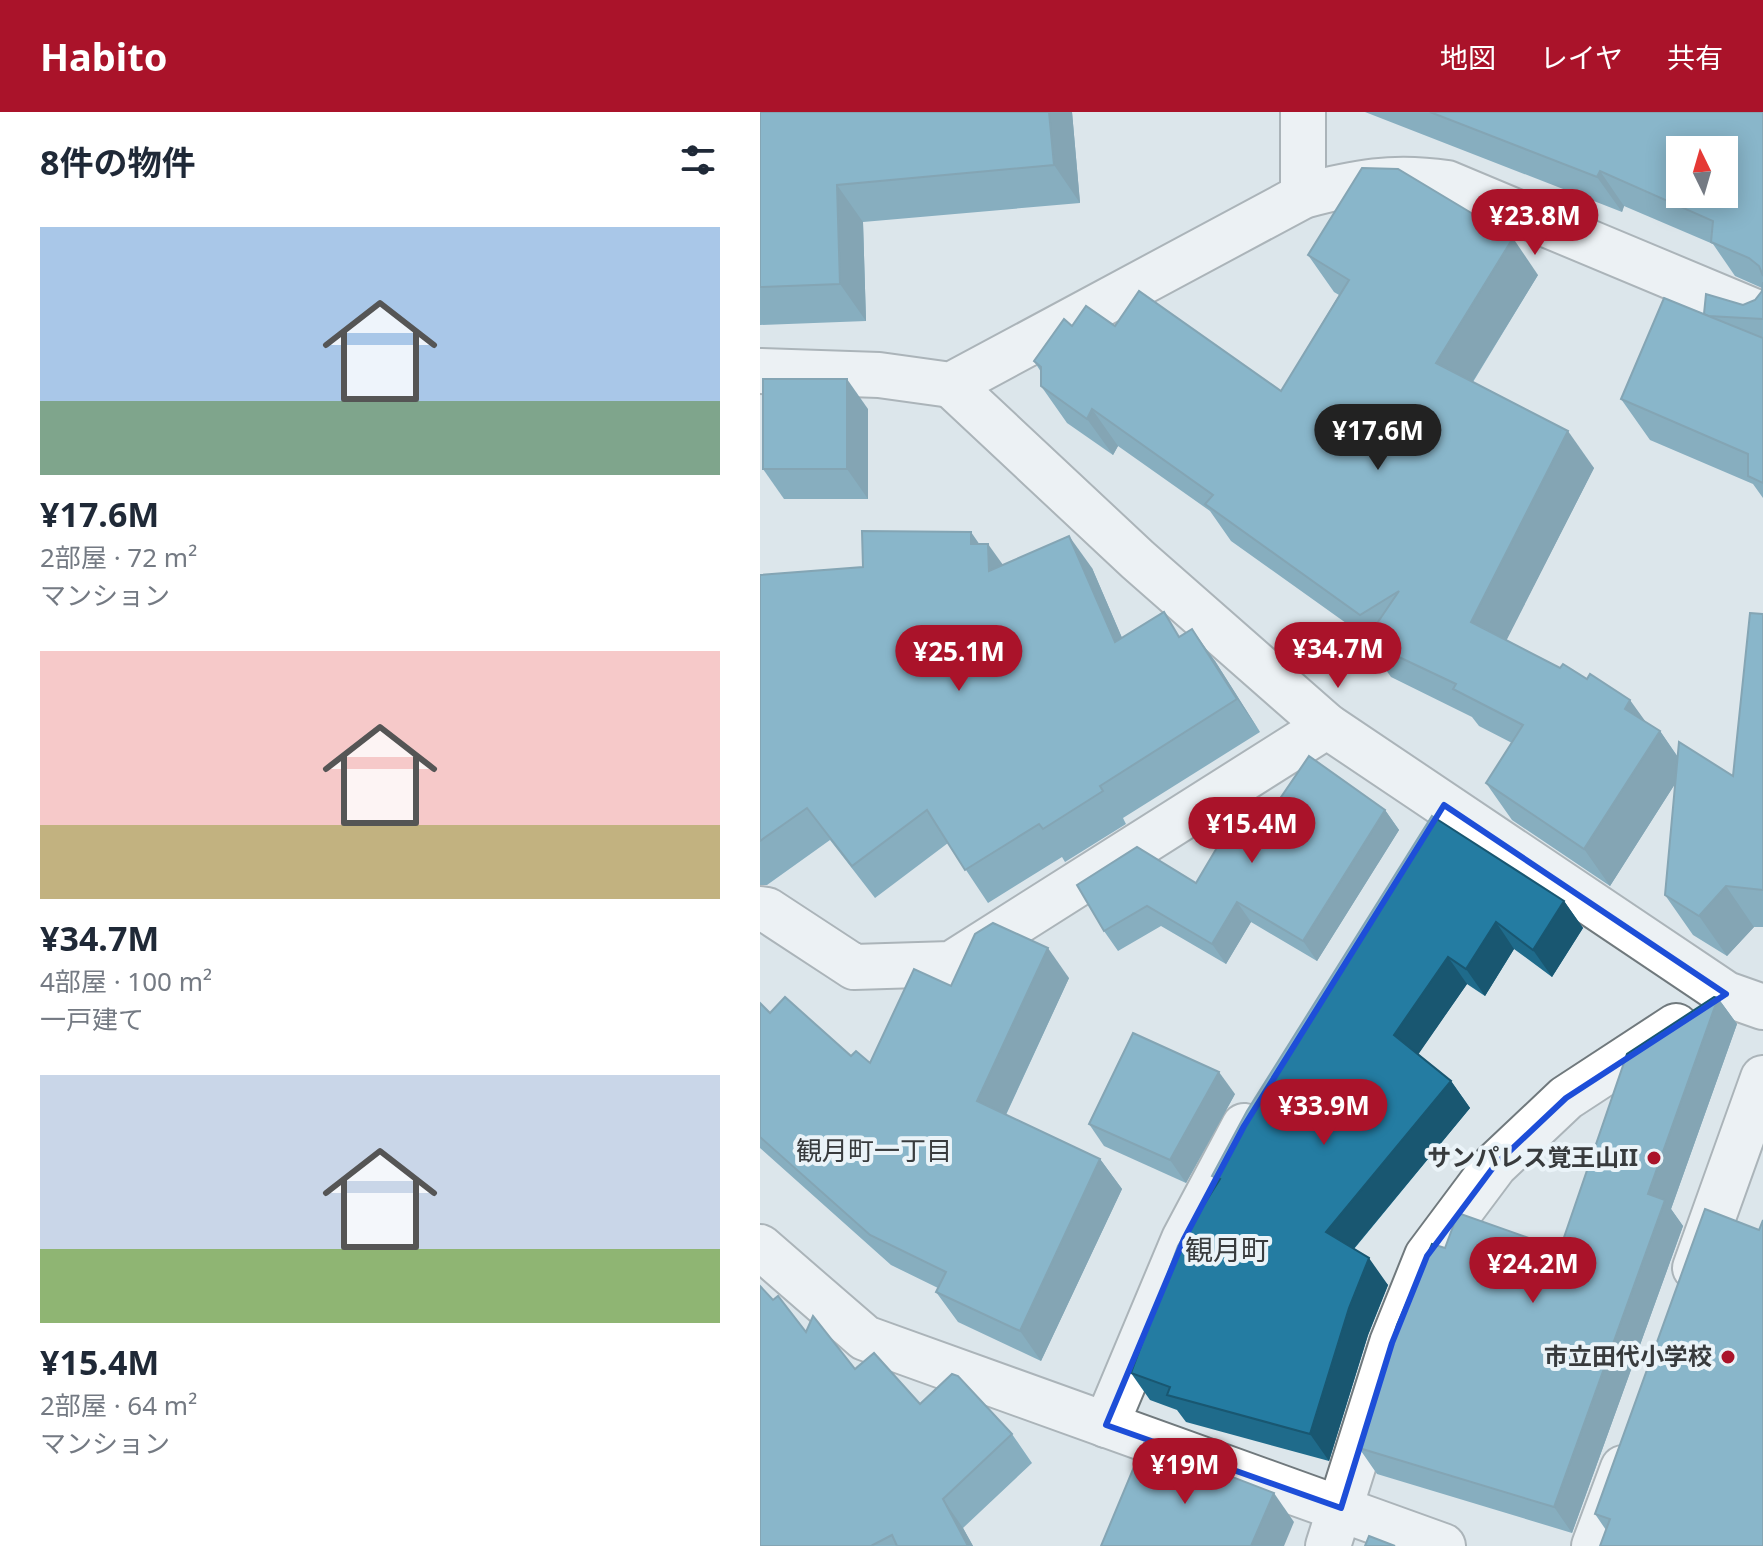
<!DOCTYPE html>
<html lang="ja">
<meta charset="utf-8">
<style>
:root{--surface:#fff;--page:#f6f6f7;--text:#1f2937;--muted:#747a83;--accent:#aa132a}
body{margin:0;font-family:"Noto Sans","Noto Sans JP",sans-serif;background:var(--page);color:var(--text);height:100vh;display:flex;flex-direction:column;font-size:30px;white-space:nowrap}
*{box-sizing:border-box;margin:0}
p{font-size:26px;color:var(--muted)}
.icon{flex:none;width:44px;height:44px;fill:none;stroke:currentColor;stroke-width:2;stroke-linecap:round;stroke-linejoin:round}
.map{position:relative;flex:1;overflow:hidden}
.sheet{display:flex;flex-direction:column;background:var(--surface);width:760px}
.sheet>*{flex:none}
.needle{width:52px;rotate:355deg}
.fabs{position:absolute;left:906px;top:24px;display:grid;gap:16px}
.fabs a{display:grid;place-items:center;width:72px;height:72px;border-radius:0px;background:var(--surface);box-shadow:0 4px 20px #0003;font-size:40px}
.price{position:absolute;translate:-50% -68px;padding:0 18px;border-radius:28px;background:var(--accent);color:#fff;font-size:26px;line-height:52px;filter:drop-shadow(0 2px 4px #0008)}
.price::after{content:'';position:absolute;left:50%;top:48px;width:24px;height:18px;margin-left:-12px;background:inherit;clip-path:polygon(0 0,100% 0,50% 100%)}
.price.selected{background:#222;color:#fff}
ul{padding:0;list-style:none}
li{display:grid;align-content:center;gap:16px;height:424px;padding:0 40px}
li span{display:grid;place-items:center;height:248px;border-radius:0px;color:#555}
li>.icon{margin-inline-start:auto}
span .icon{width:144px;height:144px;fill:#fffc;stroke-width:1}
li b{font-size:34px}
h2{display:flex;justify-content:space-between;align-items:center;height:96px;padding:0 40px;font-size:34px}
header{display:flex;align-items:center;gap:48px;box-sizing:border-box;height:112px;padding:0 40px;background:var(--accent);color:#fff}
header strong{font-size:38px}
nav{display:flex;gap:44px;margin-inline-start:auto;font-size:28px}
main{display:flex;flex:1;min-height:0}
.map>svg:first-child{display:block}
</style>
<header>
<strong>Habito</strong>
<nav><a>地図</a><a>レイヤ</a><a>共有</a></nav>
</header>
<main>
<section class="sheet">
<h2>8件の物件<svg class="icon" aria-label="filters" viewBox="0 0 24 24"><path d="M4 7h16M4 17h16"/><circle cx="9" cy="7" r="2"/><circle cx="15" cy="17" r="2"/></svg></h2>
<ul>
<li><span style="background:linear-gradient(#a9c7e8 70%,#7fa58c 0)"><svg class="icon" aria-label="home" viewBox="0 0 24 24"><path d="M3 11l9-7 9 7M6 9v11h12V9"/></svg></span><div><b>¥17.6M</b><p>2部屋 · 72 m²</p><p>マンション</p></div></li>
<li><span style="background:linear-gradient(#f6c9c9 70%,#c2b280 0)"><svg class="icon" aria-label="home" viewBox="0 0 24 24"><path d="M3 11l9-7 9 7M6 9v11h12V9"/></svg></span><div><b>¥34.7M</b><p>4部屋 · 100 m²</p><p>一戸建て</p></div></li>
<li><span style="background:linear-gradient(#c9d6e8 70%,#8fb573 0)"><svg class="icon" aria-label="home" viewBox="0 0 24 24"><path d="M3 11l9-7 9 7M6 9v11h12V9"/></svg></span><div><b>¥15.4M</b><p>2部屋 · 64 m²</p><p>マンション</p></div></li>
</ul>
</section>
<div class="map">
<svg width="1003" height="1434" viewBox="0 0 1003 1434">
<rect width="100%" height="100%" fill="#dce6eb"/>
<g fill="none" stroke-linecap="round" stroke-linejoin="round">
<defs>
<g id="street">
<path d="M 543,84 L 543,0"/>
<path d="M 0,259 L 119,263 L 191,273 L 543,84 C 596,70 633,63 687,71 L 1003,203"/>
<path d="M 191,273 L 378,448 L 567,614 L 966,882 L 1003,895"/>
<path d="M 0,797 L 7,798 L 94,855 L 191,852 L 567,614"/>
<path d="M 0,1135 L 105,1226 L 683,1434"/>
<path d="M 935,1156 L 1003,966"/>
<path d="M 346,1313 L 424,1127 L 484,1014"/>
<path d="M 568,1434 L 632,1231 L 667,1144 L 735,1053 L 806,986 L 916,914"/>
<path d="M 834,1434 L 863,1356"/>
</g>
</defs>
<!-- street casing -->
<use href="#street" stroke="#70797d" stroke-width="48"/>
<!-- street -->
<use href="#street" stroke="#fff" stroke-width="44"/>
</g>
<!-- wall -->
<g fill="#1f6b8b">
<path d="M 0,0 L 312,0 L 320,91 L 103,110 L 106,209 L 0,213 Z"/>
<path d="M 605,0 L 1003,0 L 1003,386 L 993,372 L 890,328 L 861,287 L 944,202 L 983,193 L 995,188 L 1002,179 L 1002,176 L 975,164 L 953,132 L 864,94 L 862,100 Z"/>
<path d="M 548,143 L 778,163 L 713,270 L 834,356 L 746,528 L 900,619 L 918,645 L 973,664 L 1003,502 L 1003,815 L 994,815 L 967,844 L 933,823 L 905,783 L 915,672 L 850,774 L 752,708 L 726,671 L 752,631 L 719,614 L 712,605 L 631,565 L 605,529 L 607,526 L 471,429 L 450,399 L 358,334 L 353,343 L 307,311 L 281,274 L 281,260 L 274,249 L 312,214 L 355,214 L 521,279 L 579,183 L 574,180 Z"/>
<path d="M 108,297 L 108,387 L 24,387 L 3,357 Z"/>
<path d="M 219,432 L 243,453 L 332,456 L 362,526 L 420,524 L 455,549 L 500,620 L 363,706 L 366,712 L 305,750 L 302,745 L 228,791 L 188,731 L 115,786 L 70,728 L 7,773 L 0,773 L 0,463 L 103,455 Z"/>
<path d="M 625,698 L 639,718 L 557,849 L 491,810 L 466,852 L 401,814 L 358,839 L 344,819 L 317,773 L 436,771 L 487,735 Z"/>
<path d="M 672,704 L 804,789 L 823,816 L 792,865 L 754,837 L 725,884 L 707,872 L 658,942 L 691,969 L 710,996 L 594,1137 L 628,1173 L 608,1223 L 569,1349 L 426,1310 L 417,1298 L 390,1288 L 371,1261 L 457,1071 L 452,1064 Z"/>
<path d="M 309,866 L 246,1003 L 340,1047 L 362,1077 L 281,1249 L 198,1210 L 176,1180 L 178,1176 L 131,1153 L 0,1036 L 0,891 L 10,901 L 91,944 L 110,951 L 191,874 Z"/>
<path d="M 958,886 L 977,912 L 911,1097 L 923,1114 L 812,1421 L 617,1362 L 599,1336 L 685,1136 L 800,1137 Z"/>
<path d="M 475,982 L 426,1071 L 344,1034 L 329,1012 Z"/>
<path d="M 999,1118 L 1003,1434 L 846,1418 L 835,1402 Z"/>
<path d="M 13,1188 L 46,1220 L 95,1257 L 160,1292 L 252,1322 L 272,1351 L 203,1416 L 213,1434 L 0,1434 Z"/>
</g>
<!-- shaded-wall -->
<g fill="#195771">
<path d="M 289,0 L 312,0 L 320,91 L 294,53 Z"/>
<path d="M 840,59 L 864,94 L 862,100 L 837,65 Z"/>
<path d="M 77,73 L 103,110 L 106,209 L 80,172 Z"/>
<path d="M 753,126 L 778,163 L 701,288 L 676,251 Z"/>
<path d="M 87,267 L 108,297 L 108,387 L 87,357 Z"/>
<path d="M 332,297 L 358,334 L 353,343 L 327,307 Z"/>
<path d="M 808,319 L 834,356 L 737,547 L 711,510 Z"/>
<path d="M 211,420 L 229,446 L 228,432 L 251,464 L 252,492 L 211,432 Z"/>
<path d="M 309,424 L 332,456 L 378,563 L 355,530 Z"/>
<path d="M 432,517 L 455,549 L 500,620 L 477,587 Z"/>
<path d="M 870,588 L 896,624 L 900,619 L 925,656 L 850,774 L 824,737 L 865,597 Z"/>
<path d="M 625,698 L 639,718 L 557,849 L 543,829 Z"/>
<path d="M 966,774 L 994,815 L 967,844 L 939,804 Z"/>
<path d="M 804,789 L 823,816 L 792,865 L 773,838 Z"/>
<path d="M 477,790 L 491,810 L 466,852 L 452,832 Z"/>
<path d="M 736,810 L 754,837 L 725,884 L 706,857 Z"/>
<path d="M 288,836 L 309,866 L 238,1019 L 217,989 Z"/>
<path d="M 688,845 L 707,872 L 653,950 L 634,923 Z"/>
<path d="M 958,886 L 977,912 L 911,1097 L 923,1114 L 812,1421 L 794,1395 L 888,1082 Z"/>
<path d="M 459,960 L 475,982 L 426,1071 L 410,1048 Z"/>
<path d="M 691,969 L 710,996 L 585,1147 L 566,1120 Z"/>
<path d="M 340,1047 L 362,1077 L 281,1249 L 260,1219 Z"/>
<path d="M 609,1146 L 628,1173 L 608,1223 L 569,1349 L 550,1322 L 589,1196 Z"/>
<path d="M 514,1381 L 534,1410 L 524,1434 L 491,1434 Z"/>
<path d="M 183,1387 L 203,1416 L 213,1434 L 208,1434 Z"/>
</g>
<!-- building -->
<g fill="#247ca2" stroke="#195771" stroke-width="2" fill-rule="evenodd">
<path d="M 0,0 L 289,0 L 294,53 L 77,73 L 80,172 L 0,175 Z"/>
<path d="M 670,0 L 1003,0 L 1003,164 L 999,154 L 989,146 L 951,130 L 953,109 L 840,59 L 837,65 ZM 920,38 L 964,38 L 964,82 L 920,82 Z"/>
<path d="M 602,56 L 638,57 L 753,126 L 676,251 L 808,319 L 711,510 L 800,556 L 803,552 L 827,567 L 830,562 L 870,588 L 865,597 L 900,619 L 824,737 L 726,671 L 763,613 L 693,577 L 696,572 L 605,529 L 639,479 L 600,503 L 445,392 L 453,383 L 332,297 L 327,307 L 281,274 L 281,255 L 274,249 L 304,207 L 312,214 L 326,194 L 355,214 L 379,179 L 521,279 L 589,168 L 548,143 Z"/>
<path d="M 1003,170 L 1003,207 L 948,204 L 944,202 L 946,182 L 983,193 L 995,188 L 1002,179 Z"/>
<path d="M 904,186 L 1003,226 L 1003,371 L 988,364 L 988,342 L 861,287 Z"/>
<rect x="3" y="267" width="84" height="90"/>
<path d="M 102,419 L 211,420 L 211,432 L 228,432 L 229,459 L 309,424 L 355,530 L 404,500 L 419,525 L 432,517 L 477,587 L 340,674 L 343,679 L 283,717 L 279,712 L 205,758 L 167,698 L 92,754 L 47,696 L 0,729 L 0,463 L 103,455 Z"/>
<path d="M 990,501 L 1003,502 L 1003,778 L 966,774 L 939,804 L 905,783 L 919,630 L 973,664 Z"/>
<path d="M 549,644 L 625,698 L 543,829 L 477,790 L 452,832 L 387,794 L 344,819 L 317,773 L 377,735 L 436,771 L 465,722 L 487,735 Z"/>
<path d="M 672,704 L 804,789 L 773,838 L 736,810 L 706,857 L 688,845 L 634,923 L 691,969 L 566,1120 L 609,1146 L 589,1196 L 550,1322 L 407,1283 L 410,1275 L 371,1261 L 418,1134 L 460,1067 L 452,1064 L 487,999 Z"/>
<path d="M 233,811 L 288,836 L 217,989 L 340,1047 L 260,1219 L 176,1180 L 186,1160 L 110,1123 L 0,1025 L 0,891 L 10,901 L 25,885 L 91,944 L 96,939 L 110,951 L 154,857 L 191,874 L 215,822 Z"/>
<path d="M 954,885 L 958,886 L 888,1082 L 905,1088 L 794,1395 L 599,1336 L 637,1213 L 672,1132 L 685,1136 L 698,1101 L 800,1137 L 867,942 Z"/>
<path d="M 373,921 L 459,960 L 410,1048 L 329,1012 Z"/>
<path d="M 945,1097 L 999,1118 L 1003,1108 L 1003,1434 L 840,1434 L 850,1407 L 835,1402 Z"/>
<path d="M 0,1174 L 13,1188 L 18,1184 L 46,1220 L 53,1204 L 95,1257 L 114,1241 L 160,1292 L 192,1262 L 198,1264 L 252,1322 L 183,1387 L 208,1434 L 137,1434 L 132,1423 L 111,1434 L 0,1434 Z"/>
<path d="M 384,1331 L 514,1381 L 491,1434 L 341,1434 Z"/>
<path d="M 609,1424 L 635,1434 L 605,1434 Z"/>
</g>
<!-- marked area -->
<path d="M0 0H1003V1434H0ZM 684,693 L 966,882 L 806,986 L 735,1053 L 667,1144 L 632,1231 L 581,1396 L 346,1313 L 424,1127 L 484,1014 Z" fill="#dce6eb" fill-opacity=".55" fill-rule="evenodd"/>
<path fill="none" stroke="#1d4ed8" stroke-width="6" stroke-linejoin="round" d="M 684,693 L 966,882 L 806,986 L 735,1053 L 667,1144 L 632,1231 L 581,1396 L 346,1313 L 424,1127 L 484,1014 Z"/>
<!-- markers -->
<g fill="#aa132a" stroke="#eaf3f8" stroke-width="3">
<circle cx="894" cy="1046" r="8"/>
<circle cx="968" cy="1245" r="8"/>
</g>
<g text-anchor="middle" stroke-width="8" stroke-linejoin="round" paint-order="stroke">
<!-- poi labels -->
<g font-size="24" font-weight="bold" fill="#383b3d" stroke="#eaf3f8" text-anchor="end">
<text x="878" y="1054">サンパレス覚王山II</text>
<text x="952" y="1253">市立田代小学校</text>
</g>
<!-- neighbourhood labels -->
<g font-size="26" fill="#383b3d" stroke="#eaf3f8">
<text x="114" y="1048">観月町一丁目</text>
</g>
<!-- quarter labels -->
<g font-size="28" fill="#383b3d" stroke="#eaf3f8">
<text x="467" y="1148">観月町</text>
</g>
</g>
</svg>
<div class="fabs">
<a><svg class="needle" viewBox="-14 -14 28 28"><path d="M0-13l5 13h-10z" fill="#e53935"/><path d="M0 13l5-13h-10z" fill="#747a83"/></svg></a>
</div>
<b class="price" style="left:775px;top:145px">¥23.8M</b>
<b class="price selected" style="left:618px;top:360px">¥17.6M</b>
<b class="price" style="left:578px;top:578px">¥34.7M</b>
<b class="price" style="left:199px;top:581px">¥25.1M</b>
<b class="price" style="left:492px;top:753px">¥15.4M</b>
<b class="price" style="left:564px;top:1035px">¥33.9M</b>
<b class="price" style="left:773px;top:1193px">¥24.2M</b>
<b class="price" style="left:425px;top:1394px">¥19M</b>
</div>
</main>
